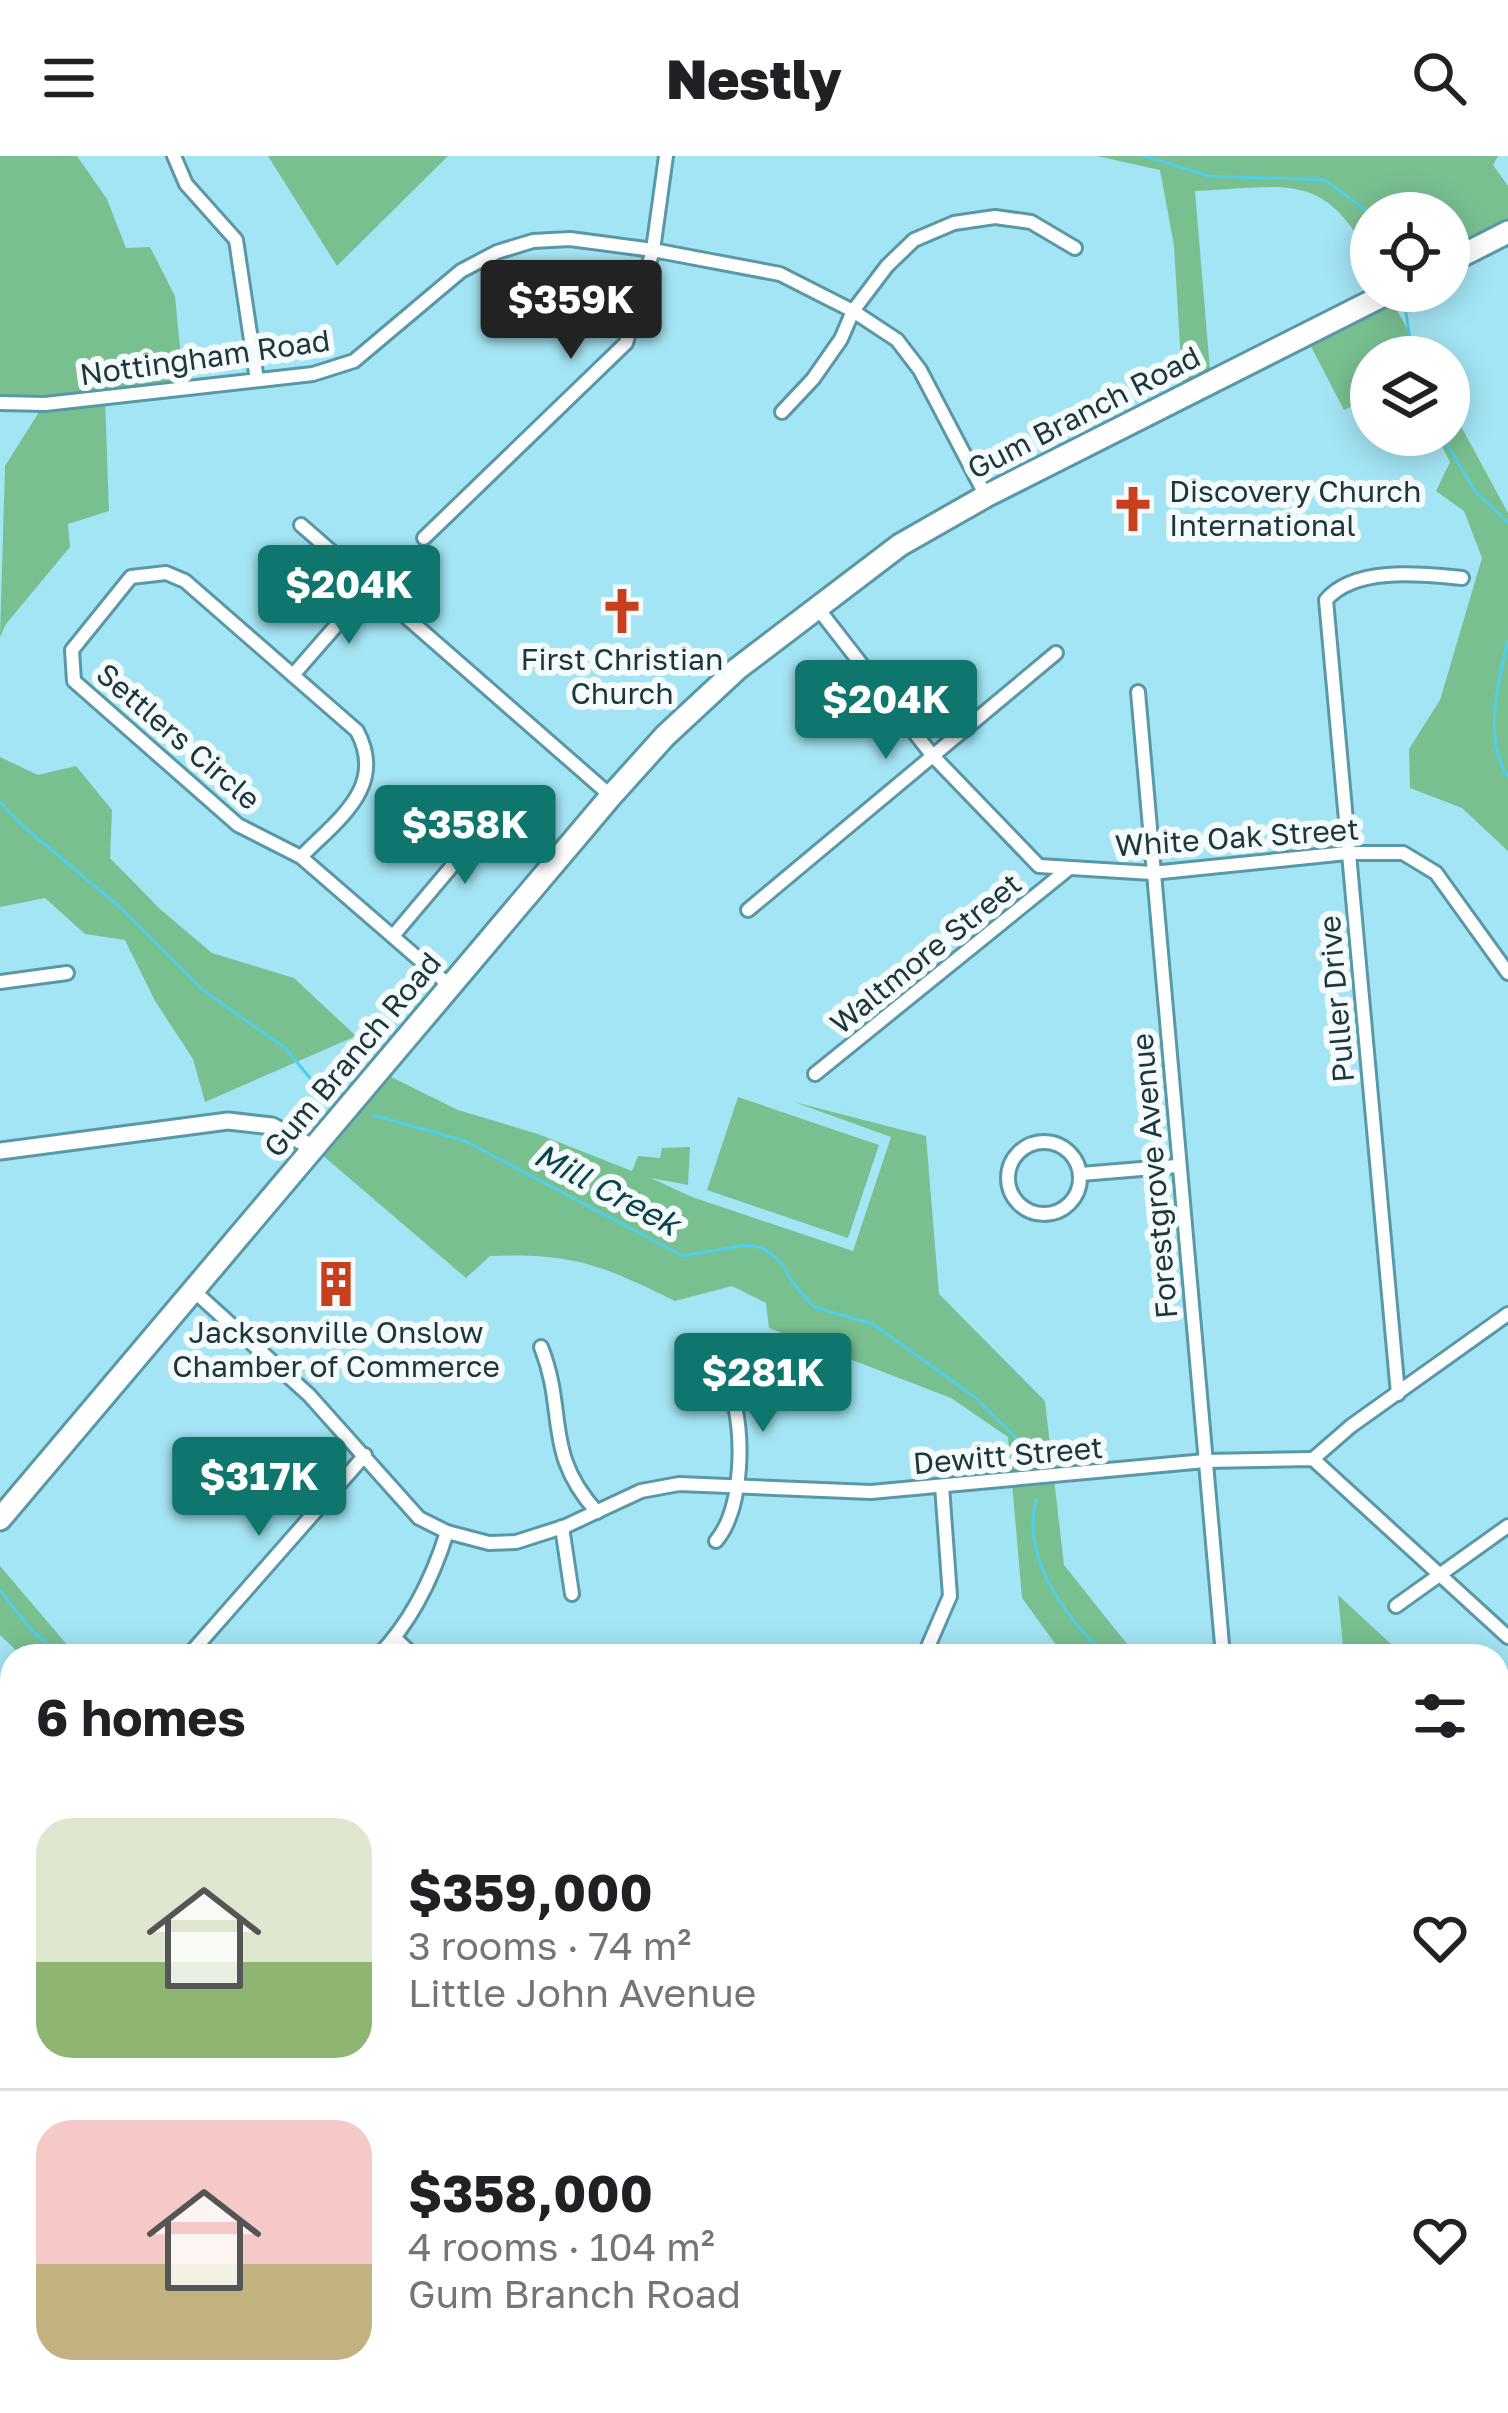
<!DOCTYPE html>
<meta charset="utf-8">
<style>
:root{--surface:#fff;--page:#f2f2f2;--text:#202124;--muted:#757577;--line:#e0e0e0;--accent:#0f766e}
body{margin:0;font-family:"Golos Text",sans-serif;background:var(--page);color:var(--text);height:100vh;display:flex;flex-direction:column;font-size:45px;white-space:nowrap}
*{box-sizing:border-box;margin:0}
p{font-size:39px;color:var(--muted)}
.icon{flex:none;width:66px;height:66px;fill:none;stroke:currentColor;stroke-width:2;stroke-linecap:round;stroke-linejoin:round}
.map{position:relative;flex:1;overflow:hidden}
.sheet{position:absolute;left:0px;top:1488px;width:1509px;height:771px;display:flex;flex-direction:column;background:var(--surface);border-radius:36px 36px 0 0;box-shadow:0 6px 30px #0003}
.sheet>*{flex:none}
.fabs{position:absolute;left:1350px;top:36px;display:grid;gap:24px}
.fabs a{display:grid;place-items:center;width:120px;height:120px;border-radius:50%;background:var(--surface);box-shadow:0 6px 30px #0003;font-size:60px}
.price{position:absolute;translate:-50% -102px;padding:0 27px;border-radius:12px;background:var(--accent);color:#fff;font-size:39px;line-height:78px;filter:drop-shadow(0 3px 6px #0008)}
.price::after{content:'';position:absolute;left:50%;top:72px;width:36px;height:27px;margin-left:-18px;background:inherit;clip-path:polygon(0 0,100% 0,50% 100%)}
.price.current{background:#222;color:#fff}
ul{padding:0;list-style:none}
li{display:flex;align-items:center;gap:36px;height:300px;padding:0 36px}
li+li{border-top:3px solid var(--line)}
li span{display:grid;place-items:center;flex:none;width:336px;height:240px;border-radius:36px;color:#555}
li>.icon{margin-inline-start:auto}
span .icon{width:144px;height:144px;fill:#fffc;stroke-width:1}
li b{font-size:51px}
h2{display:flex;justify-content:space-between;align-items:center;height:144px;padding:0 36px;font-size:51px}
header{display:flex;justify-content:space-between;align-items:center;height:156px;padding:0 36px;background:var(--surface);font-size:54px;font-weight:800}
.map>svg:first-child{display:block}
</style>
<header><svg class="icon" aria-label="menu" viewBox="0 0 24 24"><path d="M4 6h16M4 12h16M4 18h16"/></svg>Nestly<svg class="icon" aria-label="search" viewBox="0 0 24 24"><circle cx="10" cy="10" r="6"/><path d="M15 15l6 6"/></svg></header>
<div class="map">
<svg width="1508" height="2257" viewBox="0 0 1508 2257">
<rect width="100%" height="100%" fill="#a4e5f5"/>
<!-- green -->
<g fill="#79c091">
<path d="M 0,0 L 77,0 L 107,43 L 126,92 L 150,91 L 175,140 L 184,232 L 105,241 L 109,355 L 68,368 L 70,391 L 6,468 L 0,481 L 5,310 L 44,248 L 0,247 Z"/>
<path d="M 268,0 L 448,0 L 337,110 Z"/>
<path d="M 1097,0 L 1498,0 L 1493,9 L 1508,30 L 1508,76 L 1449,106 L 1449,57 L 1371,57 L 1371,104 C 1324,12 1285,32 1195,35 L 1211,226 L 1183,240 L 1174,90 L 1160,14 Z"/>
<path d="M 1388,138 L 1423,201 L 1371,201 L 1371,241 L 1344,254 L 1305,179 Z"/>
<path d="M 1449,248 L 1508,357 L 1508,695 L 1462,652 L 1410,632 L 1409,593 L 1440,544 L 1482,402 L 1464,355 L 1436,335 L 1450,306 L 1436,279 L 1449,279 Z"/>
<path d="M 0,601 L 38,619 L 76,610 L 112,654 L 110,702 L 160,753 L 212,797 L 294,822 L 356,880 L 205,946 L 193,903 L 155,845 L 125,784 L 85,778 L 45,742 L 0,751 Z"/>
<path d="M 379,915 L 458,954 L 538,978 L 632,1015 L 638,1000 L 660,1002 L 662,992 L 690,991 L 688,1029 L 651,1022 L 692,1041 L 853,1095 L 891,981 L 794,946 L 926,980 L 939,1138 L 1045,1245 L 1064,1409 L 1135,1498 L 1143,1500 L 1064,1500 L 1022,1442 L 1008,1281 L 951,1242 L 769,1172 L 766,1147 L 732,1130 L 675,1145 C 601,1109 574,1097 490,1100 L 466,1122 L 314,992 Z"/>
<path d="M 738,941 L 879,989 L 848,1082 L 707,1034 Z"/>
<path d="M 0,1410 L 69,1491 L 90,1500 L 22,1500 L 0,1479 Z"/>
<path d="M 1338,1439 L 1404,1500 L 1344,1500 Z"/>
<path d="M 1497,1585 L 1508,1595 L 1508,1747 L 1497,1734 Z"/>
<path d="M 0,1751 L 12,1753 L 12,1916 L 0,1919 Z"/>
<path d="M 1508,2191 L 1508,2257 L 1282,2257 L 1316,2247 L 1497,2247 L 1497,2195 Z"/>
</g>
<g fill="none" stroke-linecap="round" stroke-linejoin="round">
<!-- stream -->
<g stroke="#50cfea" stroke-width="3">
<path d="M 1144,0 L 1209,20 L 1325,24 L 1371,58"/>
<path d="M 1405,151 L 1413,201"/>
<path d="M 1441,279 L 1475,335 L 1508,367"/>
<path d="M 1508,484 C 1498,527 1483,581 1508,621"/>
<path d="M 0,646 L 23,670 L 121,752 L 203,834 L 285,892 L 325,940"/>
<path d="M 373,959 L 465,985 L 683,1100 L 747,1089 L 763,1092 L 780,1105 L 792,1126 L 814,1151 L 873,1168 L 976,1242 L 1026,1292 L 1032,1306"/>
<path d="M 1036,1344 C 1021,1403 1066,1462 1107,1500"/>
<path d="M 0,1434 L 31,1474 L 62,1500"/>
<path d="M 1497,1669 L 1508,1683"/>
<path d="M 1497,1873 L 1508,1859"/>
<path d="M 0,1890 L 12,1892"/>
</g>
<defs>
<g id="minor">
<path d="M 174,0 L 186,28 L 236,84 L 257,224"/>
<path d="M 0,247 L 45,248 L 313,218 L 354,205 L 461,115 L 497,96 L 533,85 L 570,83 L 653,94 L 780,118 L 853,155 L 897,184 L 920,214 L 986,340"/>
<path d="M 782,256 L 813,223 L 841,183 L 853,155 L 887,110 L 914,84 L 954,67 L 995,61 L 1031,66 L 1075,92"/>
<path d="M 301,369 L 611,640"/>
<path d="M 424,382 L 626,187 L 653,94 L 666,0"/>
<path d="M 816,450 L 932,599 L 1039,710 L 1152,717 L 1347,697 L 1403,697 L 1436,717 L 1508,817"/>
<path d="M 293,519 L 369,432"/>
<path d="M 1138,536 L 1223,1500"/>
<path d="M 301,701 C 338,663 387,631 357,575 L 185,425 L 166,417 L 131,421 L 72,494 L 74,525 L 238,669 L 301,701 L 450,830"/>
<path d="M 748,754 L 1056,497"/>
<path d="M 393,780 L 501,652"/>
<path d="M 0,826 L 67,817"/>
<path d="M 815,918 L 1067,714"/>
<circle cx="1044" cy="1022" r="36"/>
<path d="M 1081,1018 L 1177,1010"/>
<path d="M 194,1135 L 309,1239 L 419,1362 L 447,1376 L 489,1387 L 516,1386 L 566,1370 L 641,1335 L 679,1328 L 871,1336 L 1205,1305 L 1313,1303 L 1508,1481"/>
<path d="M 541,1191 C 567,1256 543,1297 597,1356"/>
<path d="M 1398,1238 L 1326,444 C 1355,410 1421,418 1462,422"/>
<path d="M 1313,1303 L 1351,1270 L 1508,1158"/>
<path d="M 562,1371 L 572,1438"/>
<path d="M 716,1385 C 743,1353 745,1275 731,1236"/>
<path d="M 1396,1450 L 1508,1370"/>
<path d="M 395,1482 L 414,1500"/>
<path d="M 189,1499 L 365,1299"/>
<path d="M 378,1500 C 411,1466 433,1421 447,1376"/>
<path d="M 924,1500 L 950,1440 L 942,1330"/>
<path d="M 0,1983 L 12,1983"/>
<path d="M 0,2020 L 12,2019"/>
<path d="M 1497,2073 L 1508,2076"/>
<path d="M 366,2247 L 369,2257"/>
<path d="M 743,2247 L 756,2257"/>
<path d="M 268,2257 L 303,2247"/>
<path d="M 793,2257 L 800,2247"/>
<path d="M 998,2257 L 1005,2247"/>
</g>
<g id="tertiary">
<path d="M 0,995 L 228,965 L 272,970 L 314,992"/>
<path d="M 0,1740 L 12,1753"/>
<path d="M 197,2247 L 201,2257"/>
</g>
<g id="primary">
<path d="M 1449,106 L 1508,76"/>
<path d="M 0,1363 L 611,640 L 665,580 L 737,513 L 900,389 L 986,340 L 1392,135"/>
</g>
</defs>
<!-- minor casing -->
<use href="#minor" stroke="#5998a7" stroke-width="18"/>
<!-- tertiary casing -->
<use href="#tertiary" stroke="#5998a7" stroke-width="21"/>
<!-- primary casing -->
<use href="#primary" stroke="#5998a7" stroke-width="27"/>
<!-- minor -->
<use href="#minor" stroke="#fff" stroke-width="12"/>
<!-- tertiary -->
<use href="#tertiary" stroke="#fff" stroke-width="15"/>
<!-- primary -->
<use href="#primary" stroke="#fff" stroke-width="21"/>
</g>
<!-- icons -->
<defs>
<symbol id="church-bare" viewBox="-9 -9 18 18"><path d="M-1.2-6h2.4v3.5h3.3v2.4h-3.3V6h-2.4V-.1h-3.3v-2.4h3.3Z" fill="#c83f1d" stroke="#f5fbfc" stroke-width="2.5" paint-order="stroke"/></symbol>
<symbol id="building-bare" viewBox="-9 -9 18 18"><path d="M-4-6H4V6H1V3H-1V6H-4ZM-2.5-4.3h1.7v1.8h-1.7ZM.8-4.3h1.7v1.8H.8ZM-2.5-1h1.7V.8h-1.7ZM.8-1h1.7V.8H.8Z" fill="#c83f1d" stroke="#f5fbfc" stroke-width="2.5" paint-order="stroke"/></symbol>
</defs>
<g fill-rule="evenodd">
<use href="#church-bare" x="1100" y="320" width="66" height="66"/>
<use href="#church-bare" x="589" y="422" width="66" height="66"/>
<use href="#building-bare" x="303" y="1095" width="66" height="66"/>
</g>
<g text-anchor="middle" stroke-width="12" stroke-linejoin="round" paint-order="stroke">
<!-- street labels -->
<g font-size="30" fill="#1c363c" stroke="#f5fbfc">
<text transform="translate(205 202) rotate(-8)" y="10">Nottingham Road</text>
<text transform="translate(1084 257) rotate(-27)" y="10">Gum Branch Road</text>
<text transform="translate(178 581) rotate(41)" y="10">Settlers Circle</text>
<text transform="translate(1237 682) rotate(-4)" y="10">White Oak Street</text>
<text transform="translate(926 798) rotate(-39)" y="10">Waltmore Street</text>
<text transform="translate(1337 843) rotate(-95)" y="10">Puller Drive</text>
<text transform="translate(353 899) rotate(-50)" y="10">Gum Branch Road</text>
<text transform="translate(1155 1020) rotate(-95)" y="10">Forestgrove Avenue</text>
<text transform="translate(1008 1300) rotate(-5)" y="10">Dewitt Street</text>
</g>
<!-- poi labels -->
<g font-size="30" fill="#1c363c" stroke="#f5fbfc">
<text x="1169" y="346" text-anchor="start">Discovery Church<tspan x="1169" dy="34">International</tspan></text>
<text x="622" y="514">First Christian<tspan x="622" dy="34">Church</tspan></text>
<text x="336" y="1187">Jacksonville Onslow<tspan x="336" dy="34">Chamber of Commerce</tspan></text>
</g>
<!-- water labels -->
<g font-size="33" font-style="italic" fill="#0a444f" stroke="#f5fbfc">
<text transform="translate(607 1033) rotate(28)" y="12">Mill Creek</text>
</g>
</g>
</svg>
<div class="fabs">
<a><svg class="icon" aria-label="locate" viewBox="0 0 24 24"><circle cx="12" cy="12" r="6"/><path d="M12 2v4M12 18v4M2 12h4M18 12h4"/></svg></a>
<a><svg class="icon" aria-label="layers" viewBox="0 0 24 24"><path d="M12 4l9 5-9 5-9-5zM3 14l9 5 9-5"/></svg></a>
</div>
<b class="price current" style="left:571px;top:206px">$359K</b>
<b class="price" style="left:349px;top:491px">$204K</b>
<b class="price" style="left:886px;top:606px">$204K</b>
<b class="price" style="left:465px;top:731px">$358K</b>
<b class="price" style="left:763px;top:1279px">$281K</b>
<b class="price" style="left:259px;top:1383px">$317K</b>
<section class="sheet">
<h2>6 homes<svg class="icon" aria-label="filters" viewBox="0 0 24 24"><path d="M4 7h16M4 17h16"/><circle cx="9" cy="7" r="2"/><circle cx="15" cy="17" r="2"/></svg></h2>
<ul>
<li><span style="background:linear-gradient(#dfe7d0 60%,#8fb573 0)"><svg class="icon" aria-label="home" viewBox="0 0 24 24"><path d="M3 11l9-7 9 7M6 9v11h12V9"/></svg></span><div><b>$359,000</b><p>3 rooms · 74 m²</p><p>Little John Avenue</p></div><svg class="icon" aria-label="heart" viewBox="0 0 24 24"><path d="M12 20l-8-8c-3-5 5-10 8-4 3-6 11-1 8 4z"/></svg></li>
<li><span style="background:linear-gradient(#f6c9c9 60%,#c2b280 0)"><svg class="icon" aria-label="home" viewBox="0 0 24 24"><path d="M3 11l9-7 9 7M6 9v11h12V9"/></svg></span><div><b>$358,000</b><p>4 rooms · 104 m²</p><p>Gum Branch Road</p></div><svg class="icon" aria-label="heart" viewBox="0 0 24 24"><path d="M12 20l-8-8c-3-5 5-10 8-4 3-6 11-1 8 4z"/></svg></li>
</ul>
</section>
</div>
